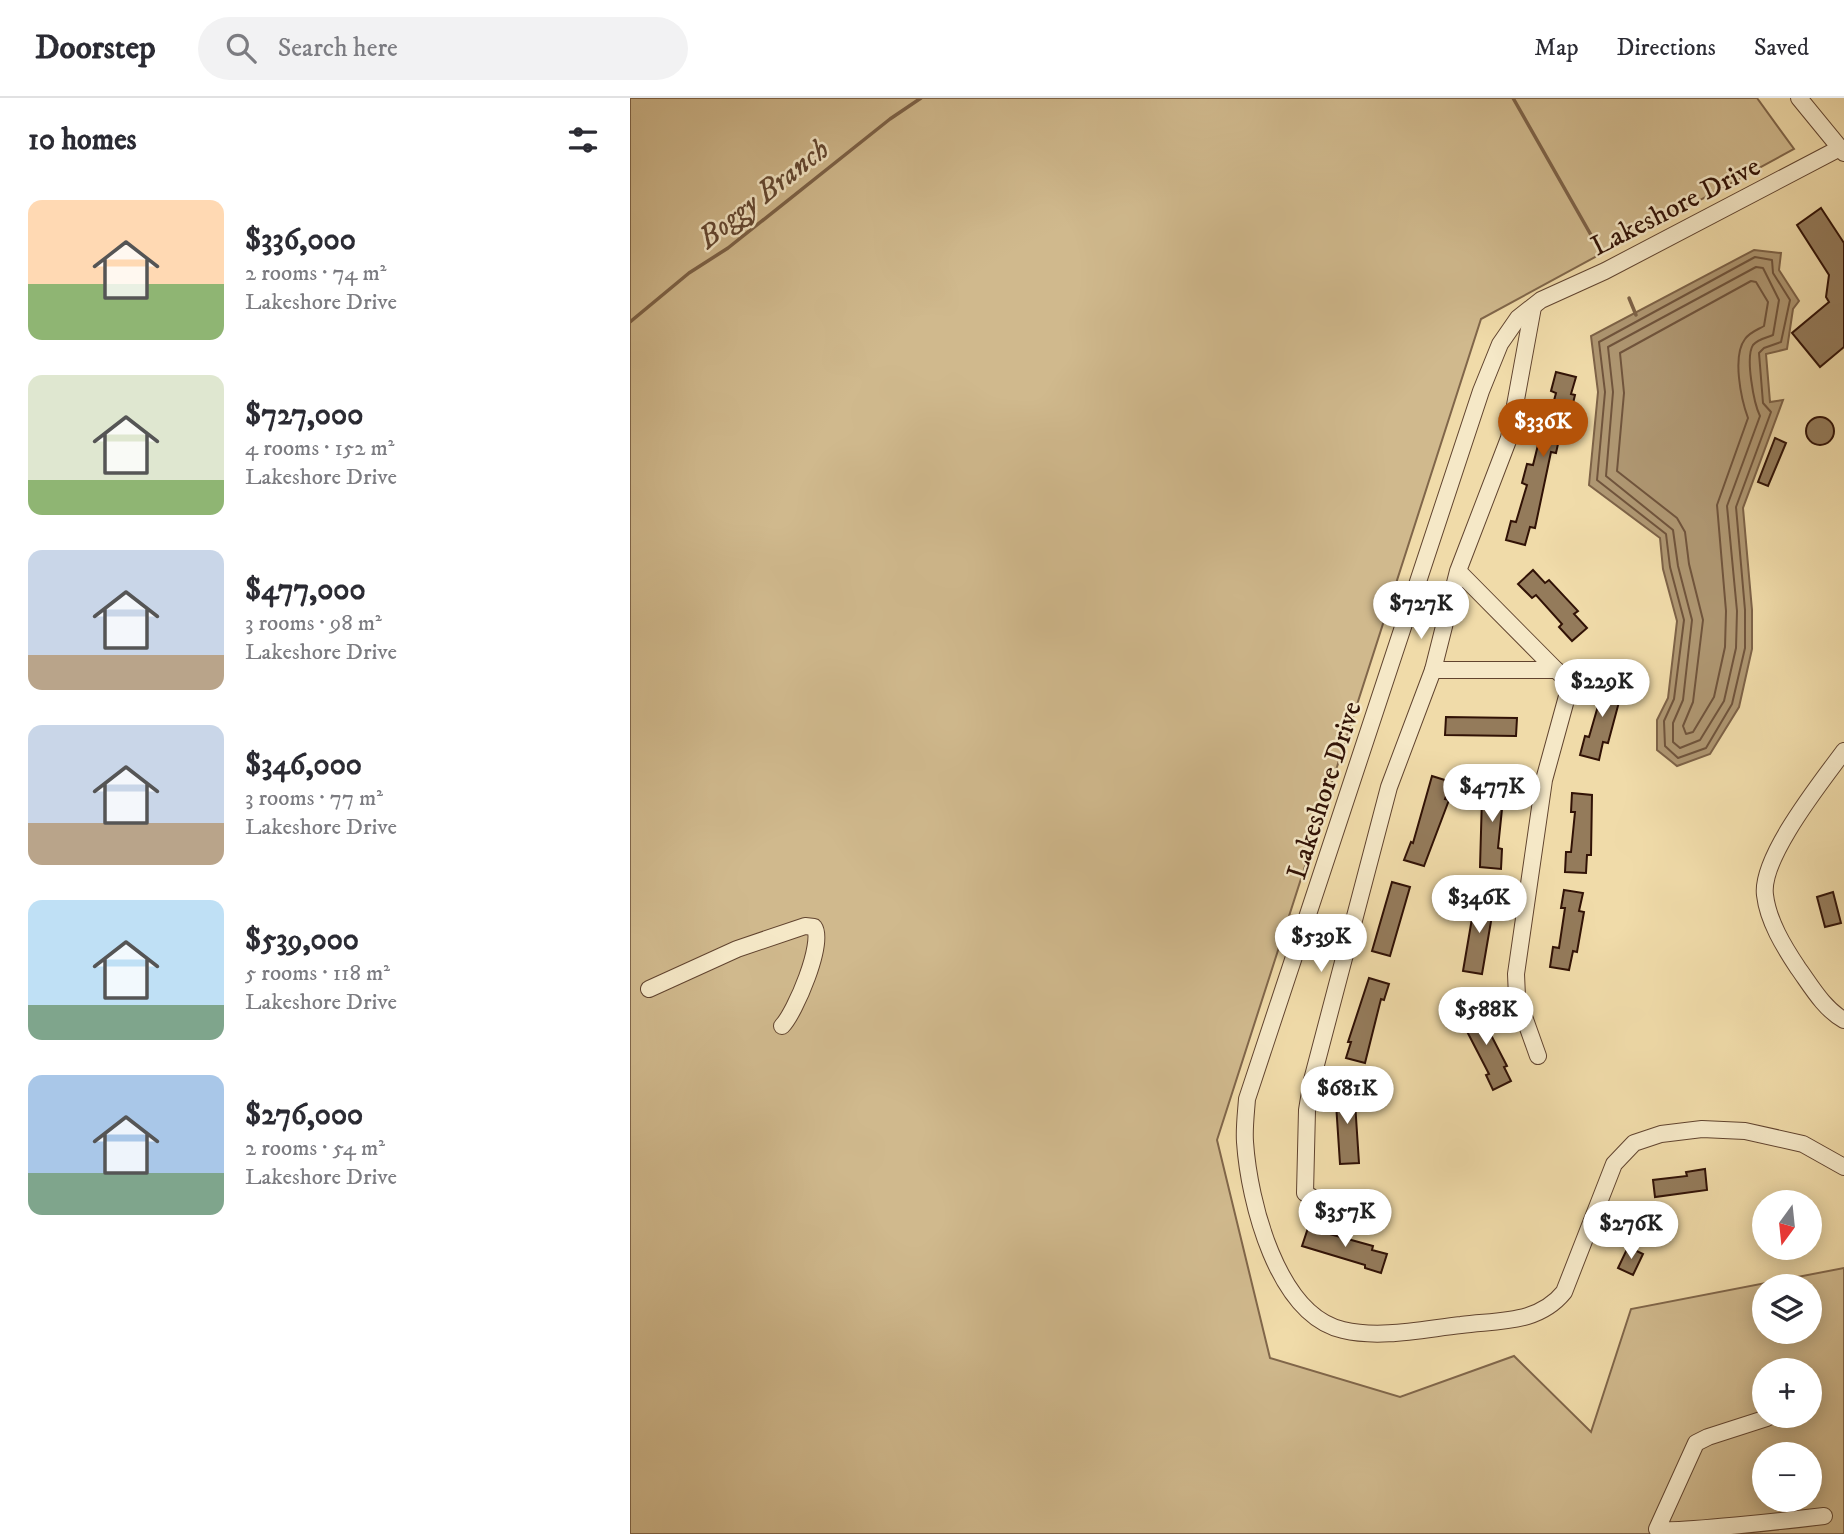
<!DOCTYPE html>
<meta charset="utf-8">
<style>
:root{--surface:#fff;--page:#f2f2f3;--text:#2b2b33;--muted:#7c7c81;--line:#e1e1e2;--accent:#b45309}
body{margin:0;font-family:"IM FELL DW Pica",serif;background:var(--page);color:var(--text);height:100vh;display:flex;flex-direction:column;font-size:26px;white-space:nowrap}
*{box-sizing:border-box;margin:0}
p{font-size:23px;color:var(--muted)}
.icon{flex:none;width:38px;height:38px;fill:none;stroke:currentColor;stroke-width:2;stroke-linecap:round;stroke-linejoin:round}
.map{position:relative;flex:1;overflow:hidden}
.drawer{display:flex;flex-direction:column;background:var(--surface);width:630px}
.drawer>*{flex:none}
.needle{width:46px;rotate:195deg}
.fabs{position:absolute;left:1122px;top:1092px;display:grid;gap:14px}
.fabs a{display:grid;place-items:center;width:70px;height:70px;border-radius:50%;background:var(--surface);box-shadow:0 4px 18px #0003;font-size:35px}
.price{position:absolute;translate:-50% -60px;padding:0 16px;border-radius:24px;background:#fff;color:#222;font-size:23px;line-height:46px;filter:drop-shadow(0 2px 4px #0008)}
.price::after{content:'';position:absolute;left:50%;top:42px;width:21px;height:16px;margin-left:-10px;background:inherit;clip-path:polygon(0 0,100% 0,50% 100%)}
.price.active{background:var(--accent);color:#fff}
ul{padding:0;list-style:none}
li{display:flex;align-items:center;gap:21px;height:175px;padding:0 28px}
li span{display:grid;place-items:center;flex:none;width:196px;height:140px;border-radius:14px;color:#555}
li>.icon{margin-inline-start:auto}
span .icon{width:84px;height:84px;fill:#fffc;stroke-width:1}
li b{font-size:30px}
h2{display:flex;justify-content:space-between;align-items:center;height:84px;padding:0 28px;font-size:30px}
header{display:flex;align-items:center;gap:42px;box-sizing:border-box;height:98px;padding:0 35px;background:var(--surface);border-bottom:2px solid var(--line)}
header strong{font-size:33px}
nav{display:flex;gap:38px;margin-inline-start:auto;font-size:24px}
.search{width:490px;height:63px;background:var(--page);display:flex;align-items:center;gap:18px;box-sizing:border-box;padding:0 24px;border-radius:38px;color:var(--muted);font-size:26px}
main{display:flex;flex:1;min-height:0}
.map>svg:first-child{display:block}
</style>
<header>
<strong>Doorstep</strong>
<div class="search"><svg class="icon" aria-label="search" viewBox="0 0 24 24"><circle cx="10" cy="10" r="6"/><path d="M15 15l6 6"/></svg>Search here</div>
<nav><a>Map</a><a>Directions</a><a>Saved</a></nav>
</header>
<main>
<section class="drawer">
<h2>10 homes<svg class="icon" aria-label="filters" viewBox="0 0 24 24"><path d="M4 7h16M4 17h16"/><circle cx="9" cy="7" r="2"/><circle cx="15" cy="17" r="2"/></svg></h2>
<ul>
<li><span style="background:linear-gradient(#ffd9b3 60%,#8fb573 0)"><svg class="icon" aria-label="home" viewBox="0 0 24 24"><path d="M3 11l9-7 9 7M6 9v11h12V9"/></svg></span><div><b>$336,000</b><p>2 rooms · 74 m²</p><p>Lakeshore Drive</p></div></li>
<li><span style="background:linear-gradient(#dfe7d0 75%,#8fb573 0)"><svg class="icon" aria-label="home" viewBox="0 0 24 24"><path d="M3 11l9-7 9 7M6 9v11h12V9"/></svg></span><div><b>$727,000</b><p>4 rooms · 152 m²</p><p>Lakeshore Drive</p></div></li>
<li><span style="background:linear-gradient(#c9d6e8 75%,#b9a48a 0)"><svg class="icon" aria-label="home" viewBox="0 0 24 24"><path d="M3 11l9-7 9 7M6 9v11h12V9"/></svg></span><div><b>$477,000</b><p>3 rooms · 98 m²</p><p>Lakeshore Drive</p></div></li>
<li><span style="background:linear-gradient(#c9d6e8 70%,#b9a48a 0)"><svg class="icon" aria-label="home" viewBox="0 0 24 24"><path d="M3 11l9-7 9 7M6 9v11h12V9"/></svg></span><div><b>$346,000</b><p>3 rooms · 77 m²</p><p>Lakeshore Drive</p></div></li>
<li><span style="background:linear-gradient(#bfe0f5 75%,#7fa58c 0)"><svg class="icon" aria-label="home" viewBox="0 0 24 24"><path d="M3 11l9-7 9 7M6 9v11h12V9"/></svg></span><div><b>$539,000</b><p>5 rooms · 118 m²</p><p>Lakeshore Drive</p></div></li>
<li><span style="background:linear-gradient(#a9c7e8 70%,#7fa58c 0)"><svg class="icon" aria-label="home" viewBox="0 0 24 24"><path d="M3 11l9-7 9 7M6 9v11h12V9"/></svg></span><div><b>$276,000</b><p>2 rooms · 54 m²</p><p>Lakeshore Drive</p></div></li>
</ul>
</section>
<div class="map">
<svg width="1214" height="1436" viewBox="0 0 1214 1436">
<rect width="100%" height="100%" fill="#f0dba9"/>
<filter id="stains"><feTurbulence type="fractalNoise" baseFrequency=".00286" numOctaves="4"/><feColorMatrix values="0 0 0 0 .2 0 0 0 0 .09 0 0 0 0 .02 0 0 0 .5 -.17"/></filter>
<radialGradient id="worn" r=".72"><stop offset=".6" stop-color="#630" stop-opacity="0"/><stop offset="1" stop-color="#630" stop-opacity=".3"/></radialGradient>
<!-- green -->
<path fill="#d0b98d" stroke="#80664a" stroke-width="2" fill-rule="evenodd" d="M 0,0 L 1127,0 L 1164,51 L 851,221 L 587,1042 L 640,1260 L 770,1299 L 884,1258 L 961,1334 L 1001,1211 L 1214,1170 L 1214,1436 L 0,1436 ZM 1134,1188 L 1180,1188 L 1180,1234 L 1134,1234 ZM 1134,1272 L 1180,1272 L 1180,1318 L 1134,1318 ZM 1134,1356 L 1180,1356 L 1180,1402 L 1134,1402 Z"/>
<!-- water -->
<path fill="#af9772" stroke="#7d6247" stroke-width="2" d="M 1124,152 L 1151,155 L 1149,172 L 1169,203 L 1163,211 L 1157,251 L 1136,256 L 1140,304 L 1153,302 L 1113,410 L 1122,512 L 1122,551 L 1109,609 L 1080,656 L 1047,668 L 1027,652 L 1027,622 L 1038,600 L 1047,523 L 1033,471 L 1030,440 L 959,387 L 968,294 L 961,238 Z"/>
<g fill="none" stroke-linecap="round" stroke-linejoin="round">
<!-- shore -->
<g stroke="#70543c" stroke-width="2">
<path d="M 1125,159 L 1142,162 L 1143,175 L 1160,202 L 1151,244 L 1134,250 L 1129,255 L 1133,305 L 1141,314 L 1106,409 L 1115,512 L 1115,550 L 1102,606 L 1076,650 L 1048,660 L 1035,648 L 1034,623 L 1044,601 L 1054,522 L 1040,469 L 1036,436 L 967,382 L 975,294 L 969,244 Z"/>
<path d="M 1126,169 L 1133,170 L 1149,202 L 1143,237 C 1136,240 1128,241 1123,247 C 1115,259 1124,306 1130,318 L 1097,408 L 1107,513 L 1106,550 L 1094,603 L 1070,642 L 1050,650 L 1043,644 L 1043,625 L 1053,602 L 1062,522 L 1048,468 L 1043,432 L 976,378 L 983,294 L 978,249 Z"/>
<path d="M 1121,183 L 1126,184 L 1138,204 L 1134,228 C 1127,232 1120,234 1115,241 C 1102,258 1111,301 1118,320 L 1087,407 L 1096,513 L 1095,549 L 1084,599 L 1063,634 L 1056,636 L 1053,628 L 1063,604 L 1073,522 L 1059,466 L 1055,434 L 1047,420 L 987,373 L 994,295 L 990,255 Z"/>
</g>
<!-- stream -->
<g stroke="#7d6247" stroke-width="3.5">
<path d="M 883,0 L 965,144"/>
<path d="M 999,200 L 1006,217"/>
<path d="M 0,224 L 59,175 L 98,150 L 260,21 L 291,0"/>
</g>
</g>
<!-- building -->
<g fill="#947b5b" stroke="#311206" stroke-width="2">
<path d="M 1191,110 L 1214,145 L 1214,249 L 1190,269 L 1162,235 L 1199,204 L 1196,199 L 1199,177 L 1167,127 Z"/>
<path d="M 926,274 L 946,279 L 941,296 L 945,297 L 935,338 L 930,337 L 926,355 L 921,354 L 905,430 L 900,429 L 895,447 L 876,442 L 881,423 L 886,424 L 897,387 L 892,385 L 897,366 L 903,367 L 912,331 L 916,332 L 926,295 L 921,293 Z"/>
<circle cx="1190" cy="333" r="14"/>
<path d="M 1145,340 L 1156,345 L 1138,388 L 1128,384 Z"/>
<path d="M 903,472 L 915,485 L 919,482 L 948,513 L 944,516 L 957,530 L 942,543 L 929,529 L 932,526 L 906,497 L 902,500 L 888,486 Z"/>
<path d="M 970,580 L 989,585 L 985,603 L 989,604 L 978,645 L 973,644 L 969,662 L 950,657 L 955,638 L 959,639 L 970,601 L 965,600 Z"/>
<path d="M 816,619 L 887,620 L 886,638 L 815,637 Z"/>
<path d="M 802,678 L 821,684 L 815,701 L 819,702 L 794,768 L 774,762 L 781,744 L 783,745 Z"/>
<path d="M 856,681 L 875,682 L 868,750 L 872,751 L 871,771 L 850,769 L 852,699 L 854,699 Z"/>
<path d="M 942,695 L 962,697 L 961,757 L 957,757 L 956,775 L 935,774 L 936,754 L 941,754 L 945,714 L 941,714 Z"/>
<path d="M 762,784 L 780,789 L 760,858 L 742,853 Z"/>
<path d="M 934,792 L 953,795 L 949,813 L 954,814 L 947,854 L 943,853 L 939,872 L 920,869 L 923,849 L 929,850 L 935,810 L 931,810 Z"/>
<path d="M 1203,794 L 1211,825 L 1195,829 L 1187,799 Z"/>
<path d="M 846,797 L 865,800 L 852,876 L 833,873 Z"/>
<path d="M 739,880 L 759,886 L 754,902 L 751,901 L 735,965 L 716,960 L 721,944 L 718,944 Z"/>
<path d="M 846,908 L 877,968 L 874,969 L 881,983 L 863,992 L 856,977 L 859,976 L 828,916 Z"/>
<path d="M 724,989 L 729,1065 L 710,1066 L 705,990 Z"/>
<path d="M 1075,1071 L 1077,1092 L 1025,1099 L 1023,1082 L 1057,1078 L 1056,1074 Z"/>
<path d="M 678,1130 L 743,1148 L 742,1152 L 757,1156 L 751,1175 L 735,1170 L 735,1167 L 672,1148 Z"/>
<path d="M 998,1149 L 1013,1156 L 1003,1177 L 988,1170 Z"/>
</g>
<g fill="none" stroke-linecap="round" stroke-linejoin="round">
<defs>
<g id="minor">
<path d="M 1169,0 L 1214,55"/>
<path d="M 1210,50 L 975,173 L 911,202 L 888,220 L 870,246 L 851,293 L 617,1001 C 616,1015 614,1030 615,1044 C 619,1103 647,1217 713,1232 C 750,1241 794,1231 831,1227 C 869,1222 908,1226 934,1194 L 984,1066 L 1004,1045 L 1031,1036 L 1072,1031 L 1115,1033 L 1173,1046 L 1214,1069"/>
<path d="M 828,473 L 926,572 L 803,572 L 828,473 L 879,340 L 903,209"/>
<path d="M 1214,653 C 1192,683 1130,760 1135,797 C 1138,823 1154,849 1168,870 C 1181,888 1194,911 1214,922"/>
<path d="M 19,891 L 107,851 L 175,828 L 184,829 C 195,844 165,915 152,928"/>
<path d="M 908,958 L 887,899 L 886,876 L 914,682 L 939,591 L 936,581 L 926,572"/>
<path d="M 747,1122 L 691,1105 L 675,1095 L 677,1012 L 682,982 L 759,689 L 803,572"/>
<path d="M 1137,1320 L 1078,1339 L 1066,1345 L 1027,1431 C 1040,1436 1169,1421 1194,1418"/>
</g>
</defs>
<!-- minor casing -->
<use href="#minor" stroke="#61442f" stroke-width="18"/>
<!-- minor -->
<use href="#minor" stroke="#f5e8c7" stroke-width="16"/>
</g>
<g text-anchor="middle" stroke-width="5" stroke-linejoin="round" paint-order="stroke">
<!-- street labels -->
<g font-size="28" fill="#311206" stroke="#f5e8c7">
<text transform="translate(1045 107) rotate(-27)" y="10">Lakeshore Drive</text>
<text transform="translate(693 692) rotate(-72)" y="10">Lakeshore Drive</text>
</g>
<!-- water labels -->
<g font-size="30" font-style="italic" fill="#634731" stroke="#f5e8c7">
<text transform="translate(133 95) rotate(-38)" y="10">Boggy Branch</text>
</g>
</g>
<rect width="100%" height="100%" filter="url(#stains)"/>
<rect width="100%" height="100%" fill="url(#worn)"/>
</svg>
<div class="fabs">
<a><svg class="needle" viewBox="-14 -14 28 28"><path d="M0-13l5 13h-10z" fill="#e53935"/><path d="M0 13l5-13h-10z" fill="#7c7c81"/></svg></a>
<a><svg class="icon" aria-label="layers" viewBox="0 0 24 24"><path d="M12 4l9 5-9 5-9-5zM3 14l9 5 9-5"/></svg></a>
<a>+</a>
<a>−</a>
</div>
<b class="price active" style="left:913px;top:361px">$336K</b>
<b class="price" style="left:791px;top:543px">$727K</b>
<b class="price" style="left:972px;top:621px">$229K</b>
<b class="price" style="left:862px;top:726px">$477K</b>
<b class="price" style="left:849px;top:837px">$346K</b>
<b class="price" style="left:691px;top:876px">$539K</b>
<b class="price" style="left:856px;top:949px">$588K</b>
<b class="price" style="left:717px;top:1028px">$681K</b>
<b class="price" style="left:715px;top:1151px">$357K</b>
<b class="price" style="left:1001px;top:1163px">$276K</b>
</div>
</main>
